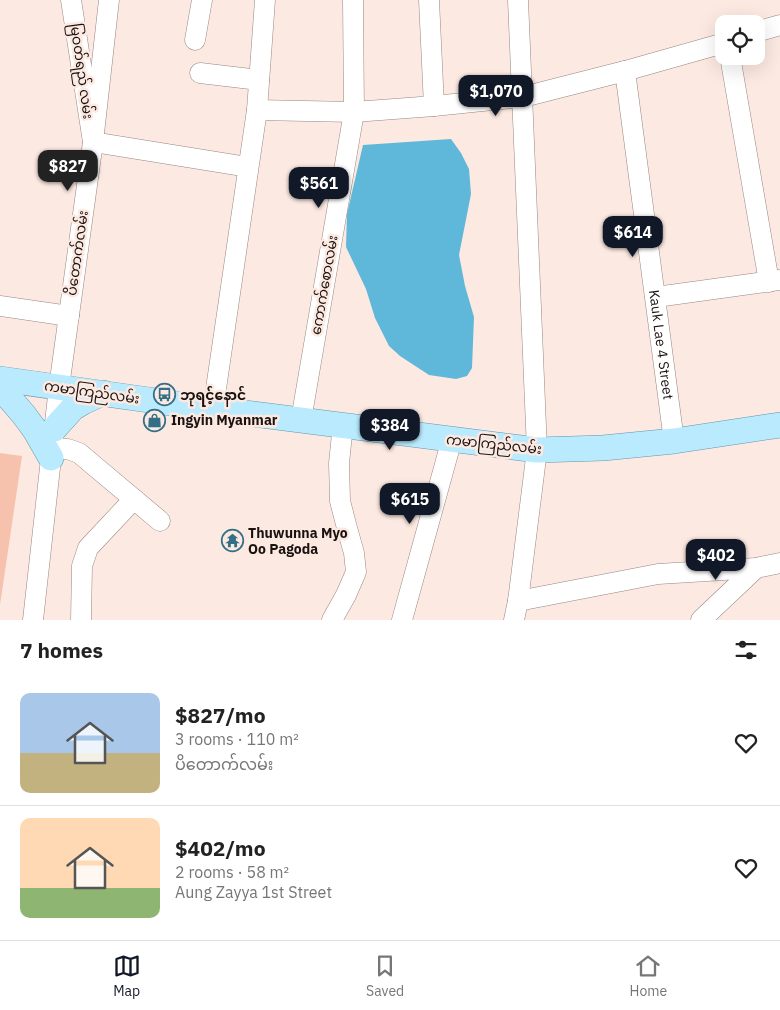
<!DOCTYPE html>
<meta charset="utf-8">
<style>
:root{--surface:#fff;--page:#f6f6f6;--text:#222;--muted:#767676;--line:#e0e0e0;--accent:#111827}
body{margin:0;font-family:"IBM Plex Sans","Noto Sans Myanmar",sans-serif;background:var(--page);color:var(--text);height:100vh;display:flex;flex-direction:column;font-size:19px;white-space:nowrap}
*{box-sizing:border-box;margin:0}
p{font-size:16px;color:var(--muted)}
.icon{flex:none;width:28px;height:28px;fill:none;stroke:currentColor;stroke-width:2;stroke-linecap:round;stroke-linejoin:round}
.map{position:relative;height:620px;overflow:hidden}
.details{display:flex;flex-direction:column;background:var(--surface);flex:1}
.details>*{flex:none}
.tools{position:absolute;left:715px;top:15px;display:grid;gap:10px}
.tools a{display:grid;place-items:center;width:50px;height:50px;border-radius:10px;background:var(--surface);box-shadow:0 5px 20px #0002;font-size:25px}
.price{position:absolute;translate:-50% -42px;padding:0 11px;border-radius:10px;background:var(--accent);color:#fff;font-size:16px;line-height:32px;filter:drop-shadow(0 1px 2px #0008)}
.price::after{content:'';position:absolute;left:50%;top:30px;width:15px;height:11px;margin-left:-8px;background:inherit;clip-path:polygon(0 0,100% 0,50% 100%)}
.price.current{background:#222;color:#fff}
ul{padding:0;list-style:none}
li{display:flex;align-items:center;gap:15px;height:125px;padding:0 20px}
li+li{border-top:1px solid var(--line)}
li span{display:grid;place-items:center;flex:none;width:140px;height:100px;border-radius:10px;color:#555}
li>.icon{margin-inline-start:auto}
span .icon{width:60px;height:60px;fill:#fffc;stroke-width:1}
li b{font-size:21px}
h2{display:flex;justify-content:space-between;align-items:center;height:60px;padding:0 20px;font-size:21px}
.tab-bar{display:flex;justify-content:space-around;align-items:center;height:70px;border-top:1px solid var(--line);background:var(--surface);font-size:14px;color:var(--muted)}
.tab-bar a{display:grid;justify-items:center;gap:2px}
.tab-bar .current{color:var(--accent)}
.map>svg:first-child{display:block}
</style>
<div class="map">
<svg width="780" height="620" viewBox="0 0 780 620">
<rect width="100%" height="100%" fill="#fce9e1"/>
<!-- green -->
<path fill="#f6c2ae" d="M 0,453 L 22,456 L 0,605 Z"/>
<!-- water -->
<path fill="#5fb8da" d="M 451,139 L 461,153 L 469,169 L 471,194 L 459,255 L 465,286 L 474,317 L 472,368 L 467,376 L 456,379 L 429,375 L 400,356 L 389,346 L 375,318 L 366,289 L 346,247 L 347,214 L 363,145 Z"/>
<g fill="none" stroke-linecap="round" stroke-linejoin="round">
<defs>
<g id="minor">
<path d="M 71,0 L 93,142 L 248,167"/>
<path d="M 429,0 L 434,106"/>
<path d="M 756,32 L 780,25"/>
<path d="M 195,40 L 202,0"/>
<path d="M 730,56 L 769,282"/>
<path id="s1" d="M 625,71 L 674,441"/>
<path d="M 200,73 L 259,80"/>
<path d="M 257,110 L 354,112 L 434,106 L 523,97 L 625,71 L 724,43"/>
<path d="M 656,297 L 780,280"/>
<path d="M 0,306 L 69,316"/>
<path d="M 213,409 L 257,110 L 265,0"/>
<path d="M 301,420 L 354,112 L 353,0"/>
<path d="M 52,449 L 68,449 L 79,453 L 160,521"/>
<path d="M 518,601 L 658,574 L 756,568 L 780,563"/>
<path d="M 33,620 L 59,387 L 93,142 L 109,0"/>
<path d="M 81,620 L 82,566 L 88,548 L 134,499"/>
<path d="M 332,620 L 346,595 L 356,572 L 354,553 L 347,528 L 340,501 L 339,463 L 343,425"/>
<path d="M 402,620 L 452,439"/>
<path d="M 514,620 L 518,601 L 537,450 L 518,0"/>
<path d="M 701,620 L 756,568"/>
</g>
<g id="major">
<path d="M 0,379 L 213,409 L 537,450 L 603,448 L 674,441 L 780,425"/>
<path d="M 0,387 L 24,415 L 35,430 L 51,458"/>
<path d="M 54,429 L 73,408 L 83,402 L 103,393"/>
</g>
</defs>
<!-- minor casing -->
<use href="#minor" stroke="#988781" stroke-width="21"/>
<!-- major casing -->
<use href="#major" stroke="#6395aa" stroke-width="26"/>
<!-- minor -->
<use href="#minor" stroke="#fff" stroke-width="20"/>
<!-- major -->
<use href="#major" stroke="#b9eafe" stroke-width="25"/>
</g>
<!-- icons -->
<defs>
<symbol id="bus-ring" viewBox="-11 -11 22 22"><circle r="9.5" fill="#fce9e1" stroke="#337087" stroke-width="1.5"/><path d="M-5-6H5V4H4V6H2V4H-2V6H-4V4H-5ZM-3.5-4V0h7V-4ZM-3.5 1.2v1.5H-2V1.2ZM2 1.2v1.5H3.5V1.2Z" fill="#337087"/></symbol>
<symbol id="shop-ring" viewBox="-11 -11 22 22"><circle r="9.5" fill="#fce9e1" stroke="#337087" stroke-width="1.5"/><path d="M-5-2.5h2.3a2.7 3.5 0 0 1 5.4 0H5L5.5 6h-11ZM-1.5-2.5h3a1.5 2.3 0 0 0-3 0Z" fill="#337087"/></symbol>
<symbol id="temple-ring" viewBox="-11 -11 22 22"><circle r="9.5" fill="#fce9e1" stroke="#337087" stroke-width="1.5"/><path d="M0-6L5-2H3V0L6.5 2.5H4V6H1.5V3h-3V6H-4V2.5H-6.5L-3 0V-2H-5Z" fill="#337087"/></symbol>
</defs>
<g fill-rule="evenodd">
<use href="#bus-ring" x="152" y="382" width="25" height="25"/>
<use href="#shop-ring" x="142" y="408" width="25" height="25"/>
<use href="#temple-ring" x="220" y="528" width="25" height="25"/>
</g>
<g text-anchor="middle" stroke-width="5" stroke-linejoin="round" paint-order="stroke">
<!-- street labels -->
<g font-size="14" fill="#191210" stroke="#fce9e1">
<text transform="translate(82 71) rotate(82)" y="5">မြဝတ်ရည် လမ်း</text>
<text transform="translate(77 253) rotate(-82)" y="5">ပိတောက်လမ်း</text>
<text transform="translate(324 285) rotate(-80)" y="5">ကောက်စောလမ်း</text>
<text dy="5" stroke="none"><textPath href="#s1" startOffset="276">Kauk Lae 4 Street</textPath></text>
<text transform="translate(92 392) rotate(8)" y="5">ကမာကြည်လမ်း</text>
<text transform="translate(494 444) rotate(6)" y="5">ကမာကြည်လမ်း</text>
</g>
<!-- poi labels -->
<g font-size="14" font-weight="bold" fill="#191210" stroke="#fce9e1" text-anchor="start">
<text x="180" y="400">ဘုရင့်နောင်</text>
<text x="171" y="425">Ingyin Myanmar</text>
<text x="248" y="538">Thuwunna Myo<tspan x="248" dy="16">Oo Pagoda</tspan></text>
</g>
</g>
</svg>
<div class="tools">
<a><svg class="icon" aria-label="locate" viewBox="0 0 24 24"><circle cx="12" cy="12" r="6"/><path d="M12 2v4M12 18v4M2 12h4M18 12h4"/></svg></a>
</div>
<b class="price" style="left:496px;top:117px">$1,070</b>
<b class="price current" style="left:68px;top:192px">$827</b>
<b class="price" style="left:319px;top:209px">$561</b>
<b class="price" style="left:633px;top:258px">$614</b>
<b class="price" style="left:390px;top:451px">$384</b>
<b class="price" style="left:410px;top:525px">$615</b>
<b class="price" style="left:716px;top:581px">$402</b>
</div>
<section class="details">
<h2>7 homes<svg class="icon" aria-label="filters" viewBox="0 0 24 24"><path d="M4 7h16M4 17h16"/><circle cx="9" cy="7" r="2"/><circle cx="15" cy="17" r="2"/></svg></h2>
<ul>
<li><span style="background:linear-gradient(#a9c7e8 60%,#c2b280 0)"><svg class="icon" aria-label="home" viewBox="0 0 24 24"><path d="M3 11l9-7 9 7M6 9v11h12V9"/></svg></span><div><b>$827/mo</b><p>3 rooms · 110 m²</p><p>ပိတောက်လမ်း</p></div><svg class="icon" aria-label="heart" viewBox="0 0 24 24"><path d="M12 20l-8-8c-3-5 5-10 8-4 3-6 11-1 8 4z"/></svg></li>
<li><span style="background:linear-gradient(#ffd9b3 70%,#8fb573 0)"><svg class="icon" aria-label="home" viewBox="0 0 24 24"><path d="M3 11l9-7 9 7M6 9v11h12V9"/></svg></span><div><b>$402/mo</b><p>2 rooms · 58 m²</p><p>Aung Zayya 1st Street</p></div><svg class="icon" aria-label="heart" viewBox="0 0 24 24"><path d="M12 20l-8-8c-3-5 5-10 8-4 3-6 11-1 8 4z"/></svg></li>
</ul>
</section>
<nav class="tab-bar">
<a class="current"><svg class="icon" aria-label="map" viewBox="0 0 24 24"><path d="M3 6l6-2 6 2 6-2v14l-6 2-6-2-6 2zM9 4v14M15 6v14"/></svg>Map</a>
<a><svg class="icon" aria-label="saved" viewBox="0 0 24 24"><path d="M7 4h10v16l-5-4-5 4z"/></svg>Saved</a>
<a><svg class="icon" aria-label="home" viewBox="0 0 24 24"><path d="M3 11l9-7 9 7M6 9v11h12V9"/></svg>Home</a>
</nav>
